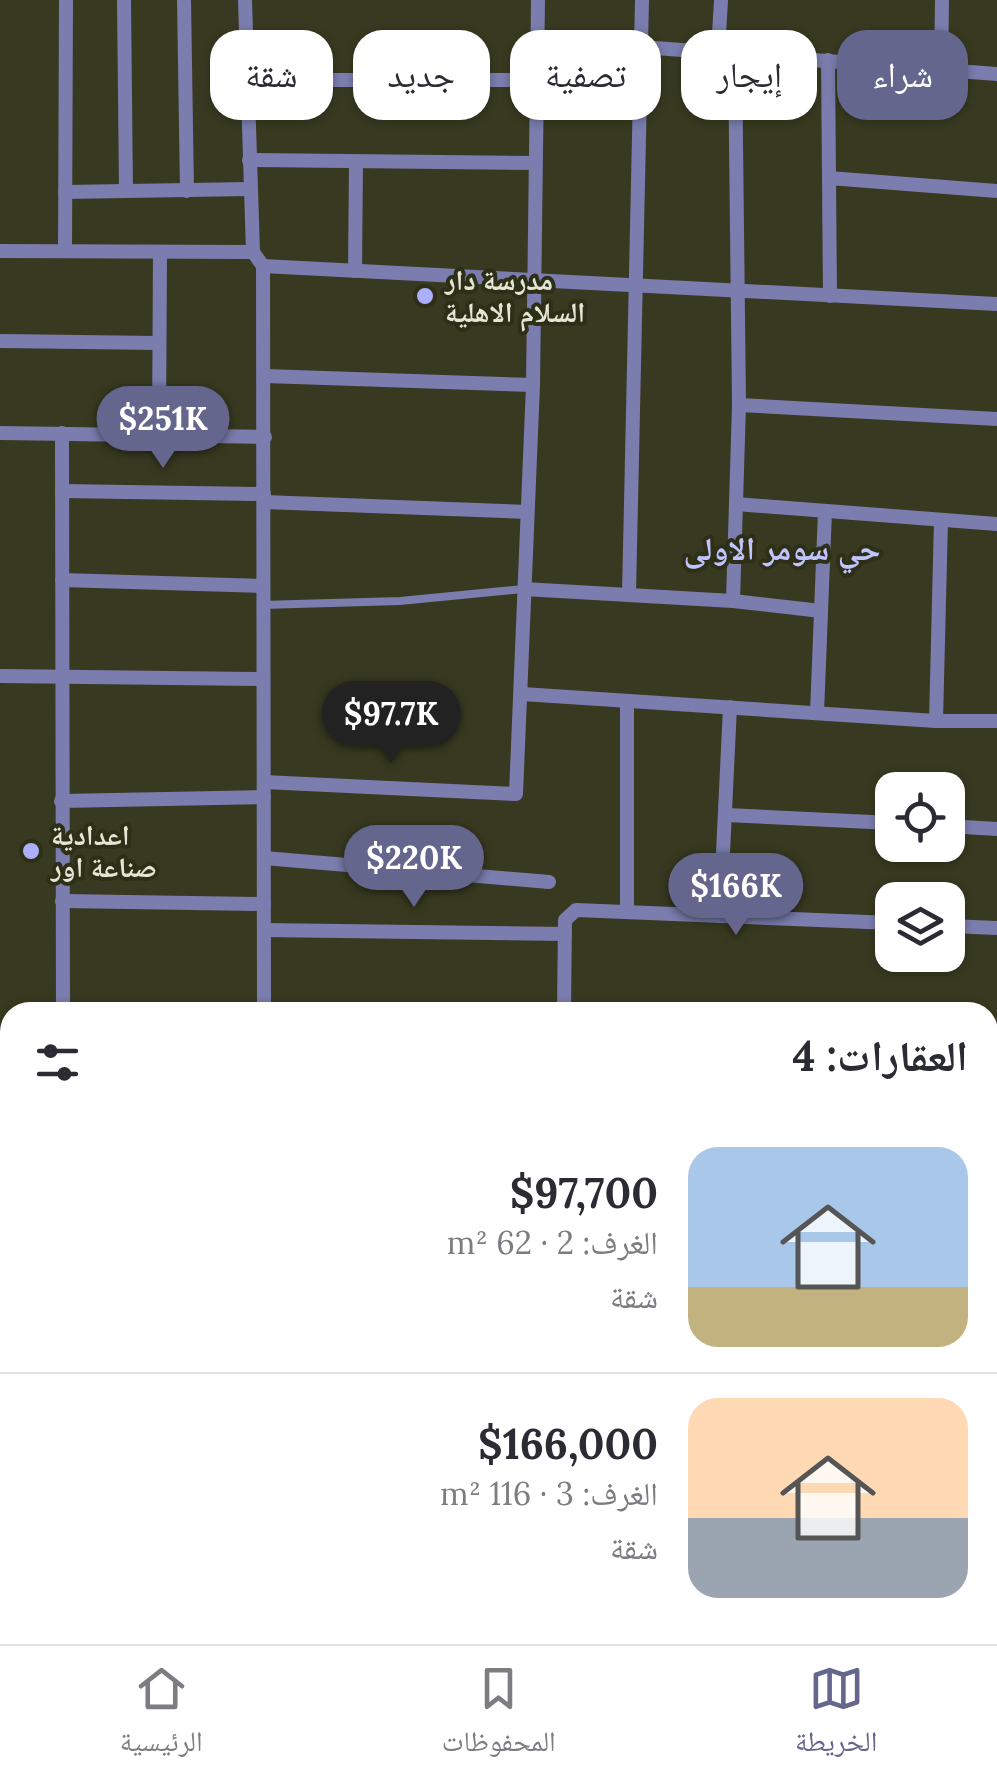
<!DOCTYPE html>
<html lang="ar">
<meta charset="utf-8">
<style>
:root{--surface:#fff;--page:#f2f2f3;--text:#2b2b33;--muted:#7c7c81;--line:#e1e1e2;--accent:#65668d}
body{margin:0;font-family:Lora,"Noto Naskh Arabic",serif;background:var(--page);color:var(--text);direction:rtl;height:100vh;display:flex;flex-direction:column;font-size:38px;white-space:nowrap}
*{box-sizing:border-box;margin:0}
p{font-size:32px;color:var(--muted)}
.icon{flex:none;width:55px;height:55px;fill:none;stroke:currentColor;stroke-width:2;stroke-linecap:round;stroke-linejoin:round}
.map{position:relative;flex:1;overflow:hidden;direction:ltr}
.sheet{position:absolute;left:0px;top:1002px;width:998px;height:642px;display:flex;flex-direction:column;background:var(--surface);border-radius:30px 30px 0 0;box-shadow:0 2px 8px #0004;direction:rtl}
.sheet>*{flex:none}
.guide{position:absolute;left:30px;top:30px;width:938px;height:90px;direction:rtl;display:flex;gap:20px}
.fabs{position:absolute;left:875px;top:772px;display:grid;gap:20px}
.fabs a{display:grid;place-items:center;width:90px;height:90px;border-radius:20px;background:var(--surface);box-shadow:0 2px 8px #0004;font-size:50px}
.price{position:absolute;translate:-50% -85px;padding:0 22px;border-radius:35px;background:var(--accent);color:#fff;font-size:32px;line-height:65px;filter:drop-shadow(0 2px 5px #0008)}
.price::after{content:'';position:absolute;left:50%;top:60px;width:30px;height:22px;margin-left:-15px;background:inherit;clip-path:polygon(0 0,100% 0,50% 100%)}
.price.selected{background:#222;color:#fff}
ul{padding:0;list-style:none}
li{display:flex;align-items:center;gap:30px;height:250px;padding:0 30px}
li+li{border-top:2px solid var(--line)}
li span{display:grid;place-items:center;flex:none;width:280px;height:200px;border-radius:30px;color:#555}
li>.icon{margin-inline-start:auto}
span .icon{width:120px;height:120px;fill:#fffc;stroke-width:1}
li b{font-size:42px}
h2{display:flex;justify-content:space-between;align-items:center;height:120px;padding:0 30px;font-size:42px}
.chip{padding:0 35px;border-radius:30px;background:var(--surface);box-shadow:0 2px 8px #0004;font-size:35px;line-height:90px}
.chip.selected{background:var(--accent);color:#fff}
.tabs{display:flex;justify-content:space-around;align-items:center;height:140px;border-top:2px solid var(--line);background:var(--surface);font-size:28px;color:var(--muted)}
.tabs a{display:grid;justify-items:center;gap:5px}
.tabs .selected{color:var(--accent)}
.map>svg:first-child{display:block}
</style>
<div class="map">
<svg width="997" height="1644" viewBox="0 0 997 1644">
<rect width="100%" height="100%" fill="#373a20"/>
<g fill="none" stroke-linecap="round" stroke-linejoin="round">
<!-- service -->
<g stroke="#7a7dad" stroke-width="8">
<path d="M 262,605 L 400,601 L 524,589"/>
<path d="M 414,1635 L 415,1644"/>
<path d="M 828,1635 L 828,1644"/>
</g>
<!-- minor -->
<g stroke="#7a7dad" stroke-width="14">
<path d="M 124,0 L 126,191"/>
<path d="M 184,0 L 187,191"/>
<path d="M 245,0 L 253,252"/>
<path d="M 642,47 L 997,74"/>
<path d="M 718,52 L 721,0"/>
<path d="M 828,60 L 830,296"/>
<path d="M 941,70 L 942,0"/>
<path d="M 247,80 L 537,80"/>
<path d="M 249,160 L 535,163"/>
<path d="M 829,178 L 997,191"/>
<path d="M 65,192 L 250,189"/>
<path d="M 65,250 L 66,0"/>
<path d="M 0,251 L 253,252 L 263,266 L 264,1012"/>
<path d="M 263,266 L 997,304"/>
<path d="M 355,271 L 356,162"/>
<path d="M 0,341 L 159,343"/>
<path d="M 265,376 L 533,385"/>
<path d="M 739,405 L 997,419"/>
<path d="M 0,433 L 265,437"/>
<path d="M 62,433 L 63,1012"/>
<path d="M 159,436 L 160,252"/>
<path d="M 62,491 L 264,494"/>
<path d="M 264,502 L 527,512"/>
<path d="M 736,504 L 997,524"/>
<path d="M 62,580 L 262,586"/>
<path d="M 524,589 L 733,601 L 821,611"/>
<path d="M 629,594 L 642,0"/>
<path d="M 733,601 L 739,405 L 735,53"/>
<path d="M 0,676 L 262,679"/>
<path d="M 522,694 L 936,721 L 997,721"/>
<path d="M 817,713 L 825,511"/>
<path d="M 936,721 L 941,520"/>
<path d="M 264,782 L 516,794 L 533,385 L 538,0"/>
<path d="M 61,801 L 264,797"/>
<path d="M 726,815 L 892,823"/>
<path d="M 948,826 L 997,829"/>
<path d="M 264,858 L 549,882"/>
<path d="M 62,901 L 264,904"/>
<path d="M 627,910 L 627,702"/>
<path d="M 720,915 L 730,707"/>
<path d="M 948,926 L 997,928"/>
<path d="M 264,930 L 565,934"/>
<path d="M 564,1012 L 565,920 L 576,910 L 892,923"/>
<path d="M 988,1038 L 997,1038"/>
<path d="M 0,1064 L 10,1064"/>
<path d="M 0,1610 L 10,1610"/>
<path d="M 92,1635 L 92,1644"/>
<path d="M 187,1635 L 187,1644"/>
<path d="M 296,1635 L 296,1644"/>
</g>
<!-- tertiary -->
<g stroke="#7a7dad" stroke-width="18">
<path d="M 868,1635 L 869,1644"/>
<path d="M 888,1635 L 888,1644"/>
</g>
<!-- trunk -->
<g stroke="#d4d6f6" stroke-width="22">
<path d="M 988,1344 L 997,1344"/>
<path d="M 0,1359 L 10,1359"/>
<path d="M 988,1363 L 997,1363"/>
<path d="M 988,1379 L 997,1379"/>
<path d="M 0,1394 L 10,1394"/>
<path d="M 988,1397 L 997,1397"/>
</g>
</g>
<!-- markers -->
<g fill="#acaffb" stroke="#2d3016" stroke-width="4">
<circle cx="425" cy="296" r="10"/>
<circle cx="31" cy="851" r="10"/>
</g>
<g text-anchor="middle" stroke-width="8" stroke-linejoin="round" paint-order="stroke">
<!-- poi labels -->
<g font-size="28" font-weight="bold" fill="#e3e5d5" stroke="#2d3016" text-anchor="start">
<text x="445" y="290">مدرسة دار<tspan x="445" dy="32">السلام الاهلية</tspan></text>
<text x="51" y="845">اعدادية<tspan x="51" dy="32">صناعة اور</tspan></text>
</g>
<!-- quarter labels -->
<g font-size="32" font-weight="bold" fill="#c0c3fd" stroke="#2d3016">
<text x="782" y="560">حي سومر الاولى</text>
</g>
</g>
</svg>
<div class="fabs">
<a><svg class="icon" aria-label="locate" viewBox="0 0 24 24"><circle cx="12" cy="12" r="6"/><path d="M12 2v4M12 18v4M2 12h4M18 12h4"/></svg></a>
<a><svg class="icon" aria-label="layers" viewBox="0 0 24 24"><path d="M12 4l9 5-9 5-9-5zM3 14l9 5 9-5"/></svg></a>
</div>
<b class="price" style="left:163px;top:471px">$251K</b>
<b class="price selected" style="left:391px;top:766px">$97.7K</b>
<b class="price" style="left:414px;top:910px">$220K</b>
<b class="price" style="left:736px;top:938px">$166K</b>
<div class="guide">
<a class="chip selected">شراء</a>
<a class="chip">إيجار</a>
<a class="chip">تصفية</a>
<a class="chip">جديد</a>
<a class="chip">شقة</a>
</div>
<section class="sheet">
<h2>العقارات: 4<svg class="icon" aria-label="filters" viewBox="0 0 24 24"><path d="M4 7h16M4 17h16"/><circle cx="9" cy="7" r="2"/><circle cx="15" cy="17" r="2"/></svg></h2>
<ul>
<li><span style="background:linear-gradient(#a9c7e8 70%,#c2b280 0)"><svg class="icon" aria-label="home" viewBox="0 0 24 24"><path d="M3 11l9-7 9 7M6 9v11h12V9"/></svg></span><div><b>$97,700</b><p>الغرف: 2 · 62 m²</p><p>شقة</p></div></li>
<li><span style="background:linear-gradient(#ffd9b3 60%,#9aa5b1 0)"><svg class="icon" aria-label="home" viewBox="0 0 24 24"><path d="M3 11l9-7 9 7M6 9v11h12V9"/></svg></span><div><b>$166,000</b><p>الغرف: 3 · 116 m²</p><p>شقة</p></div></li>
</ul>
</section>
</div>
<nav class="tabs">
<a class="selected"><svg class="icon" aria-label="map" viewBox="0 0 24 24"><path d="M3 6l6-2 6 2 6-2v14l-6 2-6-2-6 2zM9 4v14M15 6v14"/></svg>الخريطة</a>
<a><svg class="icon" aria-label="saved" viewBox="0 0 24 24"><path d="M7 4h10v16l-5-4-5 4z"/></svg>المحفوظات</a>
<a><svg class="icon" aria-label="home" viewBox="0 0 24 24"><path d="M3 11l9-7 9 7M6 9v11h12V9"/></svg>الرئيسية</a>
</nav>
